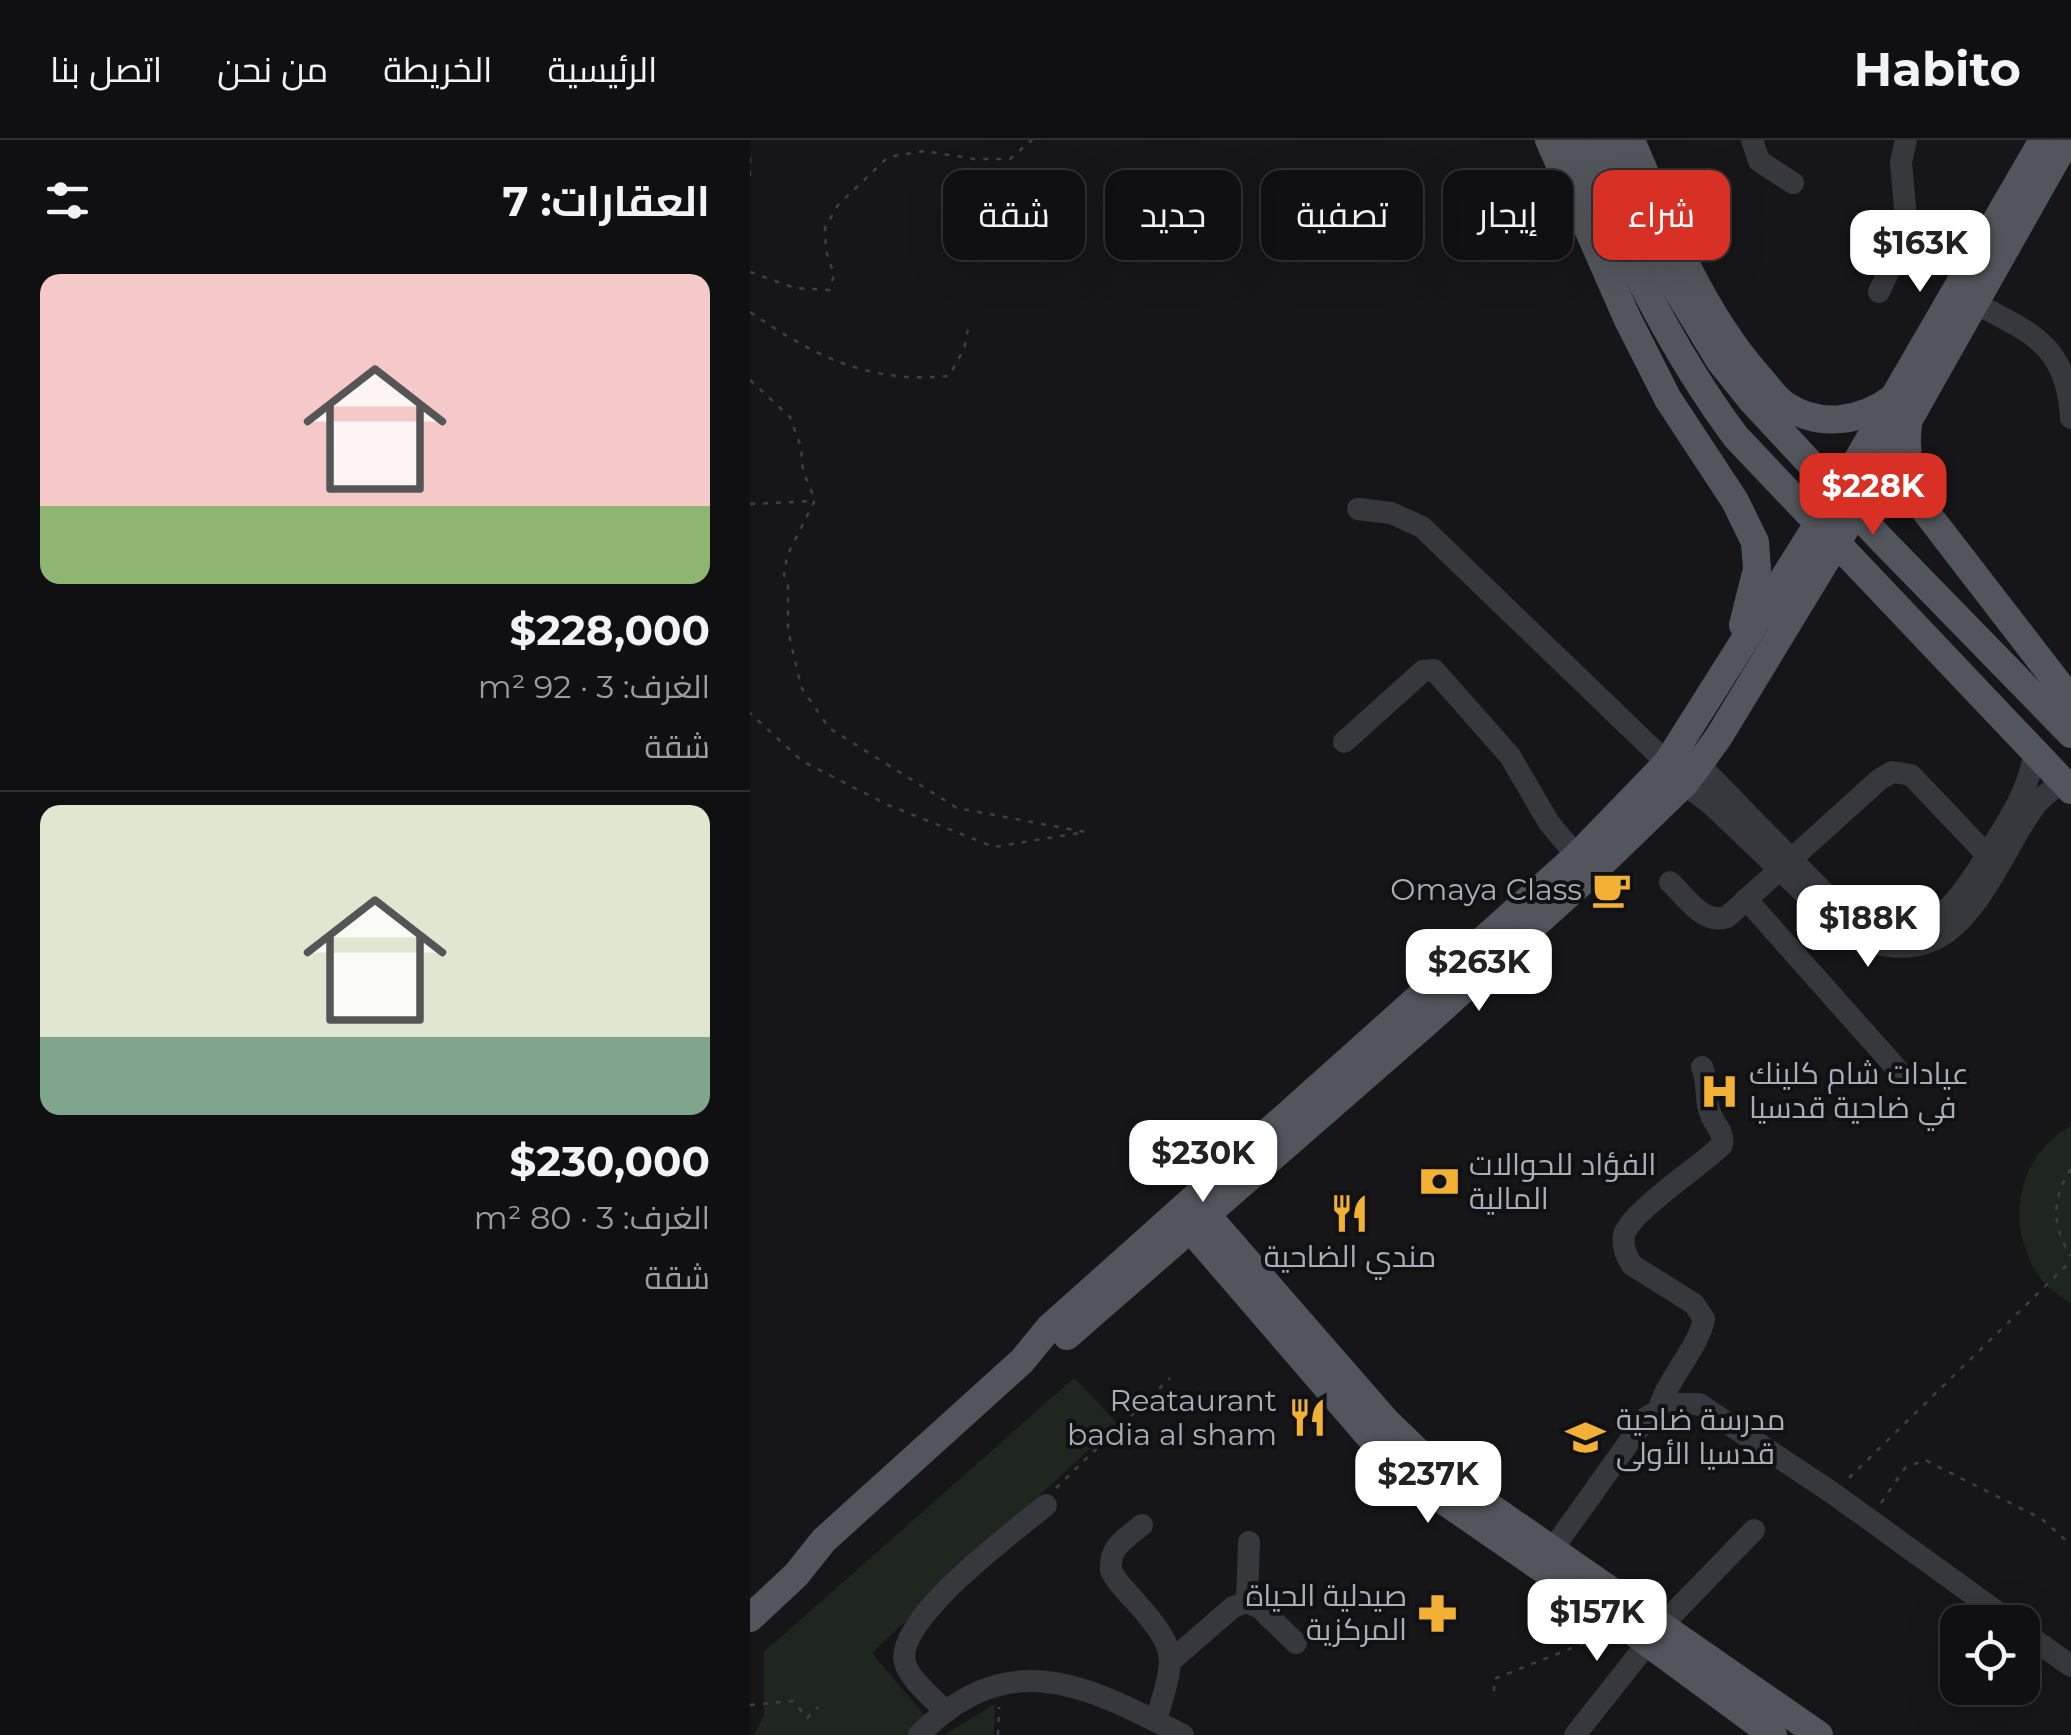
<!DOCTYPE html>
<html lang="ar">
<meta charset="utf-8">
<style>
:root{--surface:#101012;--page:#1e1e20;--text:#f1f3f6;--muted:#9c9d9f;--line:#303032;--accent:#d93025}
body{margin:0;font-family:Montserrat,Cairo,sans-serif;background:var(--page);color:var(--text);direction:rtl;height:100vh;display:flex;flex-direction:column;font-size:38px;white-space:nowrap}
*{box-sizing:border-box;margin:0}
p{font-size:32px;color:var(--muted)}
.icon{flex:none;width:55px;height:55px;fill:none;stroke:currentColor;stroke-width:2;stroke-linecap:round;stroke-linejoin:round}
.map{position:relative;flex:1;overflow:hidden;direction:ltr}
.side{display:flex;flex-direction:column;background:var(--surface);width:750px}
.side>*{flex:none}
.banner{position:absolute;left:30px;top:30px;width:950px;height:90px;direction:rtl;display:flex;gap:20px}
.controls{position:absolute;left:1190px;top:1465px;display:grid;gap:20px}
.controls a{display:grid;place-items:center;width:100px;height:100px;border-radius:20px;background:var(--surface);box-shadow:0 10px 40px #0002,0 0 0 2px var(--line);font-size:50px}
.price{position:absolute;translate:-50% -85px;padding:0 22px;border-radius:20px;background:#fff;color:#222;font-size:32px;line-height:65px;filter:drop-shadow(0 2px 5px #0008)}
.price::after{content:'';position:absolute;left:50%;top:60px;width:30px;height:22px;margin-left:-15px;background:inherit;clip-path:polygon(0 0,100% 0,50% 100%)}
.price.selected{background:var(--accent);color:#fff}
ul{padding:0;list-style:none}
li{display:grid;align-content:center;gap:20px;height:530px;padding:0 40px}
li+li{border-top:2px solid var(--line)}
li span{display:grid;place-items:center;height:310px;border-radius:20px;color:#555}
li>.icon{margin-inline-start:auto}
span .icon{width:180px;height:180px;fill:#fffc;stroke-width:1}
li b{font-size:42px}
h2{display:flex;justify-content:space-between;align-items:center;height:120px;padding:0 40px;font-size:42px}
.chip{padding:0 35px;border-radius:20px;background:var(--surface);box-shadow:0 10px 40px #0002,0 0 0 2px var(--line);font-size:35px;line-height:90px}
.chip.selected{background:var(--accent);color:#fff}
header{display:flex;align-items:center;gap:60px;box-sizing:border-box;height:140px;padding:0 50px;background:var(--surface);border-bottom:2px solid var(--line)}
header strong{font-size:48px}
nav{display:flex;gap:55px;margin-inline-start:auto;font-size:35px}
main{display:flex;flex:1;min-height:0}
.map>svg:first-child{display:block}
</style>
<header>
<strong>Habito</strong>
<nav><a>الرئيسية</a><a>الخريطة</a><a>من نحن</a><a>اتصل بنا</a></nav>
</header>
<main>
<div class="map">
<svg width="1321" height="1595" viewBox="0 0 1321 1595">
<rect width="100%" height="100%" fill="#161618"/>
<!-- green -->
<g fill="#1e261f">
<path d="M 1321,986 L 1321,1164 C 1311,1156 1298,1149 1291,1139 C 1254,1088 1265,1017 1321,986 Z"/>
<path d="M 324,1238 L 367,1283 L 122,1513 L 176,1577 L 160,1595 L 4,1595 L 14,1575 L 14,1512 Z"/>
<path d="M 245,1564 L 244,1595 L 195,1595 L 202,1590 Z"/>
</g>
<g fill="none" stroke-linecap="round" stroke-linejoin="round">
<!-- path -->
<g stroke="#3d3f44" stroke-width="2.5" stroke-dasharray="5 8" stroke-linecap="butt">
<path d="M 0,18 L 0,40"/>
<path d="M 0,132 L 45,148 L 79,150 L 84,135 L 76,111 L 75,88 L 88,65 L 138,17 L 175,11 L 224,19 L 260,19 L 282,0"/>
<path d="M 0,172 C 64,216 119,244 199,236 L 214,209 L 219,184"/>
<path d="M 0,240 L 40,277 L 51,307 L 53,331 L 65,360 L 37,416 L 34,435 L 38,445 L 38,490 L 51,547 L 79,588 L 207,668 L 335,692 L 244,707 L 138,665 L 52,621 L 0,573"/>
<path d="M 0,364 L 63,361"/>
<path d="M 1321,1029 C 1301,1058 1302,1088 1321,1116"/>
<path d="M 1099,1338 L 1321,1121"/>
<path d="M 306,1348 L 420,1238"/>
<path d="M 1131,1363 L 1155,1328 L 1175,1320 L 1292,1379 L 1321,1405"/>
<path d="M 744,1551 L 744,1539 L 852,1496"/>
<path d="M 0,1565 L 43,1561 L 57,1578 L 68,1567"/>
<path d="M 248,1595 L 249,1567"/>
</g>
<!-- minor -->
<g stroke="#37383d" stroke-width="22">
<path d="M 1002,0 L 1009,21 L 1043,43"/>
<path d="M 1129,152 L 1157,91 L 1151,22 L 1156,0"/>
<path d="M 1224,163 C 1282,193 1317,205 1321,278"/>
<path d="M 608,369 L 641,373 L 672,387 L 917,623"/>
<path d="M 594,602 L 673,531 L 684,530 L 760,616 L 799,683 L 827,716"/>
<path d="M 939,614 L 1088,767 C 1164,827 1204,770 1242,707 C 1262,675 1280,647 1285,609"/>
<path d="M 923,636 L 961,664 L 1096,793 C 1195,838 1225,766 1267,694 C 1280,672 1290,654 1314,643"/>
<path d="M 920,742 C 936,757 953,785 977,777 L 1130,639 L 1142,632 L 1161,635 L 1237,715"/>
<path d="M 996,759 L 1148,930"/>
<path d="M 909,1269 C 918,1237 947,1211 954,1179 L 944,1164 L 882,1125 C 876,1116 872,1106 874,1095 C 880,1072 952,1025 972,1005 C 974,992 966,987 961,975 C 954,960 959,943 952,927"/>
<path d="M 392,1385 C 375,1399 359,1407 361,1430 C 366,1442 376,1451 385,1461 C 431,1513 424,1517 406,1581"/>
<path d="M 802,1410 L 897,1277 L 921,1264 L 949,1264 L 1084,1354 L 1261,1482"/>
<path d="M 497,1462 L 499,1402"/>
<path d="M 1272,1491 L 1321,1526"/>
<path d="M 422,1520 L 483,1467 L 497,1462 L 510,1468 L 546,1503"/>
<path d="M 195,1571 C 183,1558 160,1540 155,1523 C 143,1480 264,1392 296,1365"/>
<path d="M 169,1595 C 259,1504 336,1545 433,1595"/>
<path d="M 825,1595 L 912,1485 L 1004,1390"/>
</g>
<!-- major -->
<g stroke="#53555c" stroke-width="28">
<path d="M 799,0 L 877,178 L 918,259 L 985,361 L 1005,402 L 1007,429 L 993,485"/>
<path d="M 826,0 C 871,104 918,206 986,297 L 1321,650"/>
<path d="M 855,0 L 921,140 L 970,221 L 1002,261 L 1128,396 L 1321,594"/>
<path d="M 881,0 C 915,81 950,170 1009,237 C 1017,246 1025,258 1035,265 C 1069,288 1111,282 1143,258"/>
<path d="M 1158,284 C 1154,317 1161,343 1176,372 L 1321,560"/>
<path d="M 1097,338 L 1293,0"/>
<path d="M 1119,350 L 1317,0"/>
<path d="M 447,1064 L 636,1281 L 687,1330 L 1069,1595"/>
<path d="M 431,1078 L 619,1296 L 674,1347 L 875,1486 L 1023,1595"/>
<path d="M 317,1196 L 675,884 L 842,733 L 935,643 L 968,598 L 1078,417"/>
<path d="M 0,1478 L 46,1435 L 74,1400 L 272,1221 L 299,1188 L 827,716 L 917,623 L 1054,406"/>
</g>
<!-- major-bridge -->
<g stroke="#53555c" stroke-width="28">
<path d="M 1054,406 L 1097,338"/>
<path d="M 1078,417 L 1119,350"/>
</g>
</g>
<!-- icons -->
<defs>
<symbol id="cafe-bare" viewBox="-9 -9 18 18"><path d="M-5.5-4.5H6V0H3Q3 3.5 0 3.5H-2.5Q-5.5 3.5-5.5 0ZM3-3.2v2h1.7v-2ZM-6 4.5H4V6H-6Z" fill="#f2b134" stroke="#111113" stroke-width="2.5" paint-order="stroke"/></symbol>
<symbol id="hospital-bare" viewBox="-9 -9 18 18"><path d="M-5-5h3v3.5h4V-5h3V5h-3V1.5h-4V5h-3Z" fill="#f2b134" stroke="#111113" stroke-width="2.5" paint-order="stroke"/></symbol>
<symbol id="bank-bare" viewBox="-9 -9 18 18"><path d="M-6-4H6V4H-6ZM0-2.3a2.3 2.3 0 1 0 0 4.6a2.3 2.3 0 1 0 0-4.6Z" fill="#f2b134" stroke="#111113" stroke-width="2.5" paint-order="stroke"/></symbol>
<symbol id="restaurant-bare" viewBox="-9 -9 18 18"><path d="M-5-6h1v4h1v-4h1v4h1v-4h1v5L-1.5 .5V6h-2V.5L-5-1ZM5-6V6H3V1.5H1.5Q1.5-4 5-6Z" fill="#f2b134" stroke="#111113" stroke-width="2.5" paint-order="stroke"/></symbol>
<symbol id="school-bare" viewBox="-9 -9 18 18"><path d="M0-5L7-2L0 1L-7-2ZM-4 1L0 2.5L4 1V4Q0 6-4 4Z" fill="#f2b134" stroke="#111113" stroke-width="2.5" paint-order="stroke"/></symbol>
<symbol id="pharmacy-bare" viewBox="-9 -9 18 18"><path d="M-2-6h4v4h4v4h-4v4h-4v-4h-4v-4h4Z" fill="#f2b134" stroke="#111113" stroke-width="2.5" paint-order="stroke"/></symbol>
</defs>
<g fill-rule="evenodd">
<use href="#cafe-bare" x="834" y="722" width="55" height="55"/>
<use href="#hospital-bare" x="942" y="924" width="55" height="55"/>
<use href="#bank-bare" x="662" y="1014" width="55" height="55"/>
<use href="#restaurant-bare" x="572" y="1046" width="55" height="55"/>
<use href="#restaurant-bare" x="530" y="1250" width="55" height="55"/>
<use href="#school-bare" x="808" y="1270" width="55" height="55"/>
<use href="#pharmacy-bare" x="660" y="1446" width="55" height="55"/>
</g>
<g text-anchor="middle" stroke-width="8" stroke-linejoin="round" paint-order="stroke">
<!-- poi labels -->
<g font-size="30" fill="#a8adb8" stroke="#111113" text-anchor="end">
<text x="832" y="760">Omaya Class</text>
<text x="999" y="944" text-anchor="start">عيادات شام كلينك<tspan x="999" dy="34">في ضاحية قدسيا</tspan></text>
<text x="719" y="1035" text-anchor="start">الفؤاد للحوالات<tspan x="719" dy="34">المالية</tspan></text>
<text x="600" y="1127" text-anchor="middle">مندي الضاحية</text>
<text x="527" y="1271">Reataurant<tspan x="527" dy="34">badia al sham</tspan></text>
<text x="866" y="1290" text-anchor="start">مدرسة ضاحية<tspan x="866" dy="34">قدسيا الأولى</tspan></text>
<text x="657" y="1466">صيدلية الحياة<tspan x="657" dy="34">المركزية</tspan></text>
</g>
</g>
</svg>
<div class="controls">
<a><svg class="icon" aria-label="locate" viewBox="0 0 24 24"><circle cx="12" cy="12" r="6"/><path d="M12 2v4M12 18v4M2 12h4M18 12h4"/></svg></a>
</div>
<b class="price" style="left:1170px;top:155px">$163K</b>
<b class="price selected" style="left:1123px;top:398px">$228K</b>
<b class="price" style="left:1118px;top:830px">$188K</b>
<b class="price" style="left:729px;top:874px">$263K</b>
<b class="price" style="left:453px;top:1065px">$230K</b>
<b class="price" style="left:678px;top:1386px">$237K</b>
<b class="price" style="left:847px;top:1524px">$157K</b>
<div class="banner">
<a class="chip selected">شراء</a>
<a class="chip">إيجار</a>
<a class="chip">تصفية</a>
<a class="chip">جديد</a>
<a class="chip">شقة</a>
</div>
</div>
<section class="side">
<h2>العقارات: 7<svg class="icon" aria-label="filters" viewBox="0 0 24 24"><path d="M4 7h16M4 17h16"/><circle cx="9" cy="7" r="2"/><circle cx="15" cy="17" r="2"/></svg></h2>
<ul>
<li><span style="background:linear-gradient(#f6c9c9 75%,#8fb573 0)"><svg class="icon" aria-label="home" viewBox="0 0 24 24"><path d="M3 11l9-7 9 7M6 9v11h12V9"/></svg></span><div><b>$228,000</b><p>الغرف: 3 · 92 m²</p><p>شقة</p></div></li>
<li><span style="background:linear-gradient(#dfe7d0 75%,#7fa58c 0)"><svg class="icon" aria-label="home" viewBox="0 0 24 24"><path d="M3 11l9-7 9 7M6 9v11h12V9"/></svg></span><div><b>$230,000</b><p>الغرف: 3 · 80 m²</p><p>شقة</p></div></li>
</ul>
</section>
</main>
